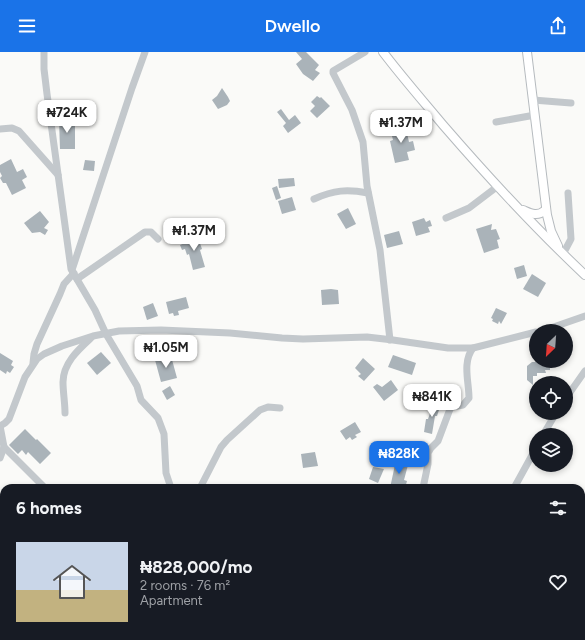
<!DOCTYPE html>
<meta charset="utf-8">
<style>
:root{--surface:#171b24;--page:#242831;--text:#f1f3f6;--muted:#9ea1a6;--accent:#1a73e8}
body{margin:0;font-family:Figtree,sans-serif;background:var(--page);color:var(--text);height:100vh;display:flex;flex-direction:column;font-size:15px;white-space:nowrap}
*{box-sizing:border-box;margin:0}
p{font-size:13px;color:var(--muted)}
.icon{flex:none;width:22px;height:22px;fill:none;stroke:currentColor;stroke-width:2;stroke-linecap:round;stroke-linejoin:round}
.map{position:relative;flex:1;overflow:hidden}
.details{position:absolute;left:0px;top:432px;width:585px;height:156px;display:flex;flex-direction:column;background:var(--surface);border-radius:12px 12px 0 0;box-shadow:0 2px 6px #0003}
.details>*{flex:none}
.needle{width:26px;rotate:205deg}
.buttons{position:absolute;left:529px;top:272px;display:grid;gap:8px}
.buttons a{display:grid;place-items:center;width:44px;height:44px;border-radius:50%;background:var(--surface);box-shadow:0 2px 6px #0003;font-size:20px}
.price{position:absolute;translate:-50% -34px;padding:0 9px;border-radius:8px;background:#fff;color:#222;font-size:13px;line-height:26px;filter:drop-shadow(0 1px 2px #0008)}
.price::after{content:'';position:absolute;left:50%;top:24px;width:12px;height:9px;margin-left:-6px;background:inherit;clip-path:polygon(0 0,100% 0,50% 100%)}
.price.active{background:var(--accent);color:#fff}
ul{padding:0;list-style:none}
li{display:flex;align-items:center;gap:12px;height:100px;padding:0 16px}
li span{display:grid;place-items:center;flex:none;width:112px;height:80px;border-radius:0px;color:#555}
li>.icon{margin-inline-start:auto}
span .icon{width:48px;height:48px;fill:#fffc;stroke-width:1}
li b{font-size:17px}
h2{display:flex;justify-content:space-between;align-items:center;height:48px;padding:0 16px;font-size:17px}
header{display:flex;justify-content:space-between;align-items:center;height:52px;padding:0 16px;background:var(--accent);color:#fff;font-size:18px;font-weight:600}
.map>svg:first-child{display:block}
</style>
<header><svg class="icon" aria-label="menu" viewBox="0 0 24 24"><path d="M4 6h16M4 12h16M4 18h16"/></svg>Dwello<svg class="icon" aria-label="share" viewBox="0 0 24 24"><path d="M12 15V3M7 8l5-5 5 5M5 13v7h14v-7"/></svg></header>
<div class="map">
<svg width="585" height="588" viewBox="0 0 585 588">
<rect width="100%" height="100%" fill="#fafaf8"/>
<!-- building -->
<g fill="#aab3b9">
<path d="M 296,0 L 306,0 L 319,13 L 315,18 L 320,21 L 313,29 L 303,22 L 296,12 L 302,7 Z"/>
<path d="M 222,36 L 228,45 L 230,49 L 227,53 L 218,57 L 212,48 L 217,44 Z"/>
<path d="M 317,44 L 320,46 L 321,45 L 330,54 L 317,66 L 310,59 L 315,54 L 311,50 Z"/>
<path d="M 281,57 L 289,68 L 295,63 L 301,71 L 288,81 L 283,74 L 286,71 L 277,60 Z"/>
<path d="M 59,68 L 75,68 L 75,97 L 60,97 Z"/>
<path d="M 405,72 L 409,90 L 413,89 L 415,98 L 407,100 L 409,108 L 395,111 L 390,89 L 393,88 L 390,76 Z"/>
<path d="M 11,107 L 17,120 L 23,117 L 27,125 L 22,128 L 26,136 L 12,143 L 6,131 L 3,131 L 0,126 L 2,124 L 0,120 L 0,113 Z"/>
<path d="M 85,108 L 95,109 L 94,119 L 83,118 Z"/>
<path d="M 294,126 L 295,134 L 279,136 L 278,127 Z"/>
<path d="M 277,134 L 281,146 L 276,148 L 272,136 Z"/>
<path d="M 292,145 L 296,158 L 282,162 L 278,149 Z"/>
<path d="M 348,156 L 356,172 L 346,177 L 337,162 Z"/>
<path d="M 40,159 L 49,170 L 44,176 L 48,178 L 45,183 L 40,180 L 32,181 L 24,171 Z"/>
<path d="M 424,166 L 426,170 L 430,168 L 432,174 L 428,175 L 430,180 L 416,184 L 412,170 Z"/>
<path d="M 492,172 L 491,178 L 496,177 L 500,187 L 497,188 L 499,196 L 484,201 L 476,177 Z"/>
<path d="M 399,179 L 403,192 L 387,196 L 384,183 Z"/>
<path d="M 197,183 L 202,197 L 200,198 L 205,215 L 193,218 L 189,202 L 187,203 L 185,197 L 182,198 L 180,193 L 185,191 L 184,188 Z"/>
<path d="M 524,213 L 527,224 L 517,227 L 514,216 Z"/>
<path d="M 532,222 L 546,231 L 538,245 L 523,237 Z"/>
<path d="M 331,237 L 338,238 L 339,252 L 322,253 L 321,238 Z"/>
<path d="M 186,245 L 189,256 L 178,259 L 179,263 L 174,264 L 173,261 L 169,262 L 166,250 Z"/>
<path d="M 153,251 L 158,264 L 147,268 L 143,255 Z"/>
<path d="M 496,256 L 507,261 L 501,272 L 499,269 L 498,272 L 492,269 L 493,267 L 491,266 Z"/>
<path d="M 101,300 L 111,311 L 97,323 L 87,311 Z"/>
<path d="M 0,301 L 13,309 L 11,313 L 14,315 L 10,321 L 7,319 L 6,322 L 0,318 Z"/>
<path d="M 393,303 L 416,311 L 412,323 L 388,315 Z"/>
<path d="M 171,304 L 177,326 L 161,330 L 155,308 Z"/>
<path d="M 363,306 L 375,317 L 364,329 L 358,324 L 361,322 L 355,316 Z"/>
<path d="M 532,310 L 541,310 L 542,312 L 550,312 L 550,318 L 545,318 L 546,321 L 537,321 L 537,324 L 533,324 L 533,333 L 527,328 L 527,314 Z"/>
<path d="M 391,328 L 398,338 L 384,349 L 373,335 L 377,332 L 382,335 Z"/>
<path d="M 170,334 L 175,343 L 167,348 L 162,339 Z"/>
<path d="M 434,350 L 441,352 L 437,364 L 435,364 L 432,382 L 424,380 L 426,367 L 428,367 Z"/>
<path d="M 355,370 L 361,380 L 355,383 L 357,385 L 352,388 L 350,385 L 346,388 L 340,379 Z"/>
<path d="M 25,377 L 36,388 L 37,387 L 51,401 L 40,412 L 28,400 L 26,403 L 22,398 L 18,402 L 9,393 Z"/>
<path d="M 315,400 L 318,414 L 303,416 L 301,402 Z"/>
<path d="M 396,408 L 405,410 L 404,413 L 408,413 L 404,428 L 407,429 L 405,436 L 390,436 Z"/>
<path d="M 373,415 L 384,417 L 378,431 L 369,427 Z"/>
</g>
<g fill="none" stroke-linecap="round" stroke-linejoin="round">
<defs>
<g id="major">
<path d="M 383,0 C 402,25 423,49 443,73 C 488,125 535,176 585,223"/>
<path d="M 527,0 L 547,163 L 551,179 L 558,194"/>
<path d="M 523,158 C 530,161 537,165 544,159"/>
</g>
</defs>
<!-- major casing -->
<use href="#major" stroke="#b5babe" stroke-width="10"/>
<!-- minor -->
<g stroke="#c3c8cc" stroke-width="7">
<path d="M 44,0 L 44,17 L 47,42 L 71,217 L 95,258 L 106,282 L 137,334 L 141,348 L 158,366 L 164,382 L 166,421 L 171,436"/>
<path d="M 365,0 L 333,19 L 333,21 L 352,58 L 363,90 L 367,134 L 380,198 L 390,288"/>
<path d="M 533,48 L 571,51"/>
<path d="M 496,70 L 535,63"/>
<path d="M 0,77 L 12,76 L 19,79 L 58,123"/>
<path d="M 314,147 C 334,138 347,137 368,141"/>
<path d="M 446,166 L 469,156 L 498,134"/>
<path d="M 563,202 L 571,187 L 568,141"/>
<path d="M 72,218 L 132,36 L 145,0"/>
<path d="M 77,227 L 145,180 L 151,180 L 158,187"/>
<path d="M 542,279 L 585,264"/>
<path d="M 33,311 L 34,302 L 37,292 L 60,242 L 64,232 L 74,221"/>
<path d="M 566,346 L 585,319"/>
<path d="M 65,361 C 65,351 63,340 63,330 C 63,311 79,297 91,286"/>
<path d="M 0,374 L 5,371 L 9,367 L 25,325 L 37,307 L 44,302 L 62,294 L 93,284 L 119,279 L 161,278 L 230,281 L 282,286 L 303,287 L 367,285 L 393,288 L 448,296 L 473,296"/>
<path d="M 0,374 L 4,395 L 45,436"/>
<path d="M 543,383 L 556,361"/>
<path d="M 0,406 L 4,395"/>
<path d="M 200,436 L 221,395 L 227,388 L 260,358 L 268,355 L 280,356"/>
<path d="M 423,436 L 428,412 L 428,401 L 431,396 L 438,389 L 450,357 L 452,355 L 463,353 L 469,346 C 469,330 462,310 473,296 L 536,280"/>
<path d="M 514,436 L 536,396"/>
<path d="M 0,549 L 4,558"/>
<path d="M 17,584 L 19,588"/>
<path d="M 457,584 L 469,588"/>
<path d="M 407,588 L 409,584"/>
<path d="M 562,588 L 563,584"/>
</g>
<!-- major -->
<use href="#major" stroke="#fff" stroke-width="8"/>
</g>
</svg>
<div class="buttons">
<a><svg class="needle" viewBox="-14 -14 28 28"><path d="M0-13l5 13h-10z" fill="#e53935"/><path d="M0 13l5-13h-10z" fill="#9ea1a6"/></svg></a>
<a><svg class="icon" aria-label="locate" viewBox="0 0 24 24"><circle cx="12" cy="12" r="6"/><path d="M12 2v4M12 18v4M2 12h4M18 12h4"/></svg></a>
<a><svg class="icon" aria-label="layers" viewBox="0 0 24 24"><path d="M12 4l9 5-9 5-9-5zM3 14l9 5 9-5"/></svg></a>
</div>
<b class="price" style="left:67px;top:82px">₦724K</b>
<b class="price" style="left:401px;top:92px">₦1.37M</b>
<b class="price" style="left:194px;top:200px">₦1.37M</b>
<b class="price" style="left:166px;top:317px">₦1.05M</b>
<b class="price" style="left:432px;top:366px">₦841K</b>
<b class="price active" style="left:399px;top:423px">₦828K</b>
<section class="details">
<h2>6 homes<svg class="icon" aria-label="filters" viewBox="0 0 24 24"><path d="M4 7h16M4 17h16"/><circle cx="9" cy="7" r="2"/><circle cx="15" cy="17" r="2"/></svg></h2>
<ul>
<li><span style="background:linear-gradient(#c9d6e8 60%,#c2b280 0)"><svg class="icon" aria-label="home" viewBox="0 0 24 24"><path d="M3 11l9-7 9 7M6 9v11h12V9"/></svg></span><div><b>₦828,000/mo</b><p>2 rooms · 76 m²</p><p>Apartment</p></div><svg class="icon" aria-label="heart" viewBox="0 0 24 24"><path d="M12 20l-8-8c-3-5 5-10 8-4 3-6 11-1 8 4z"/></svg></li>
</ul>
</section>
</div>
